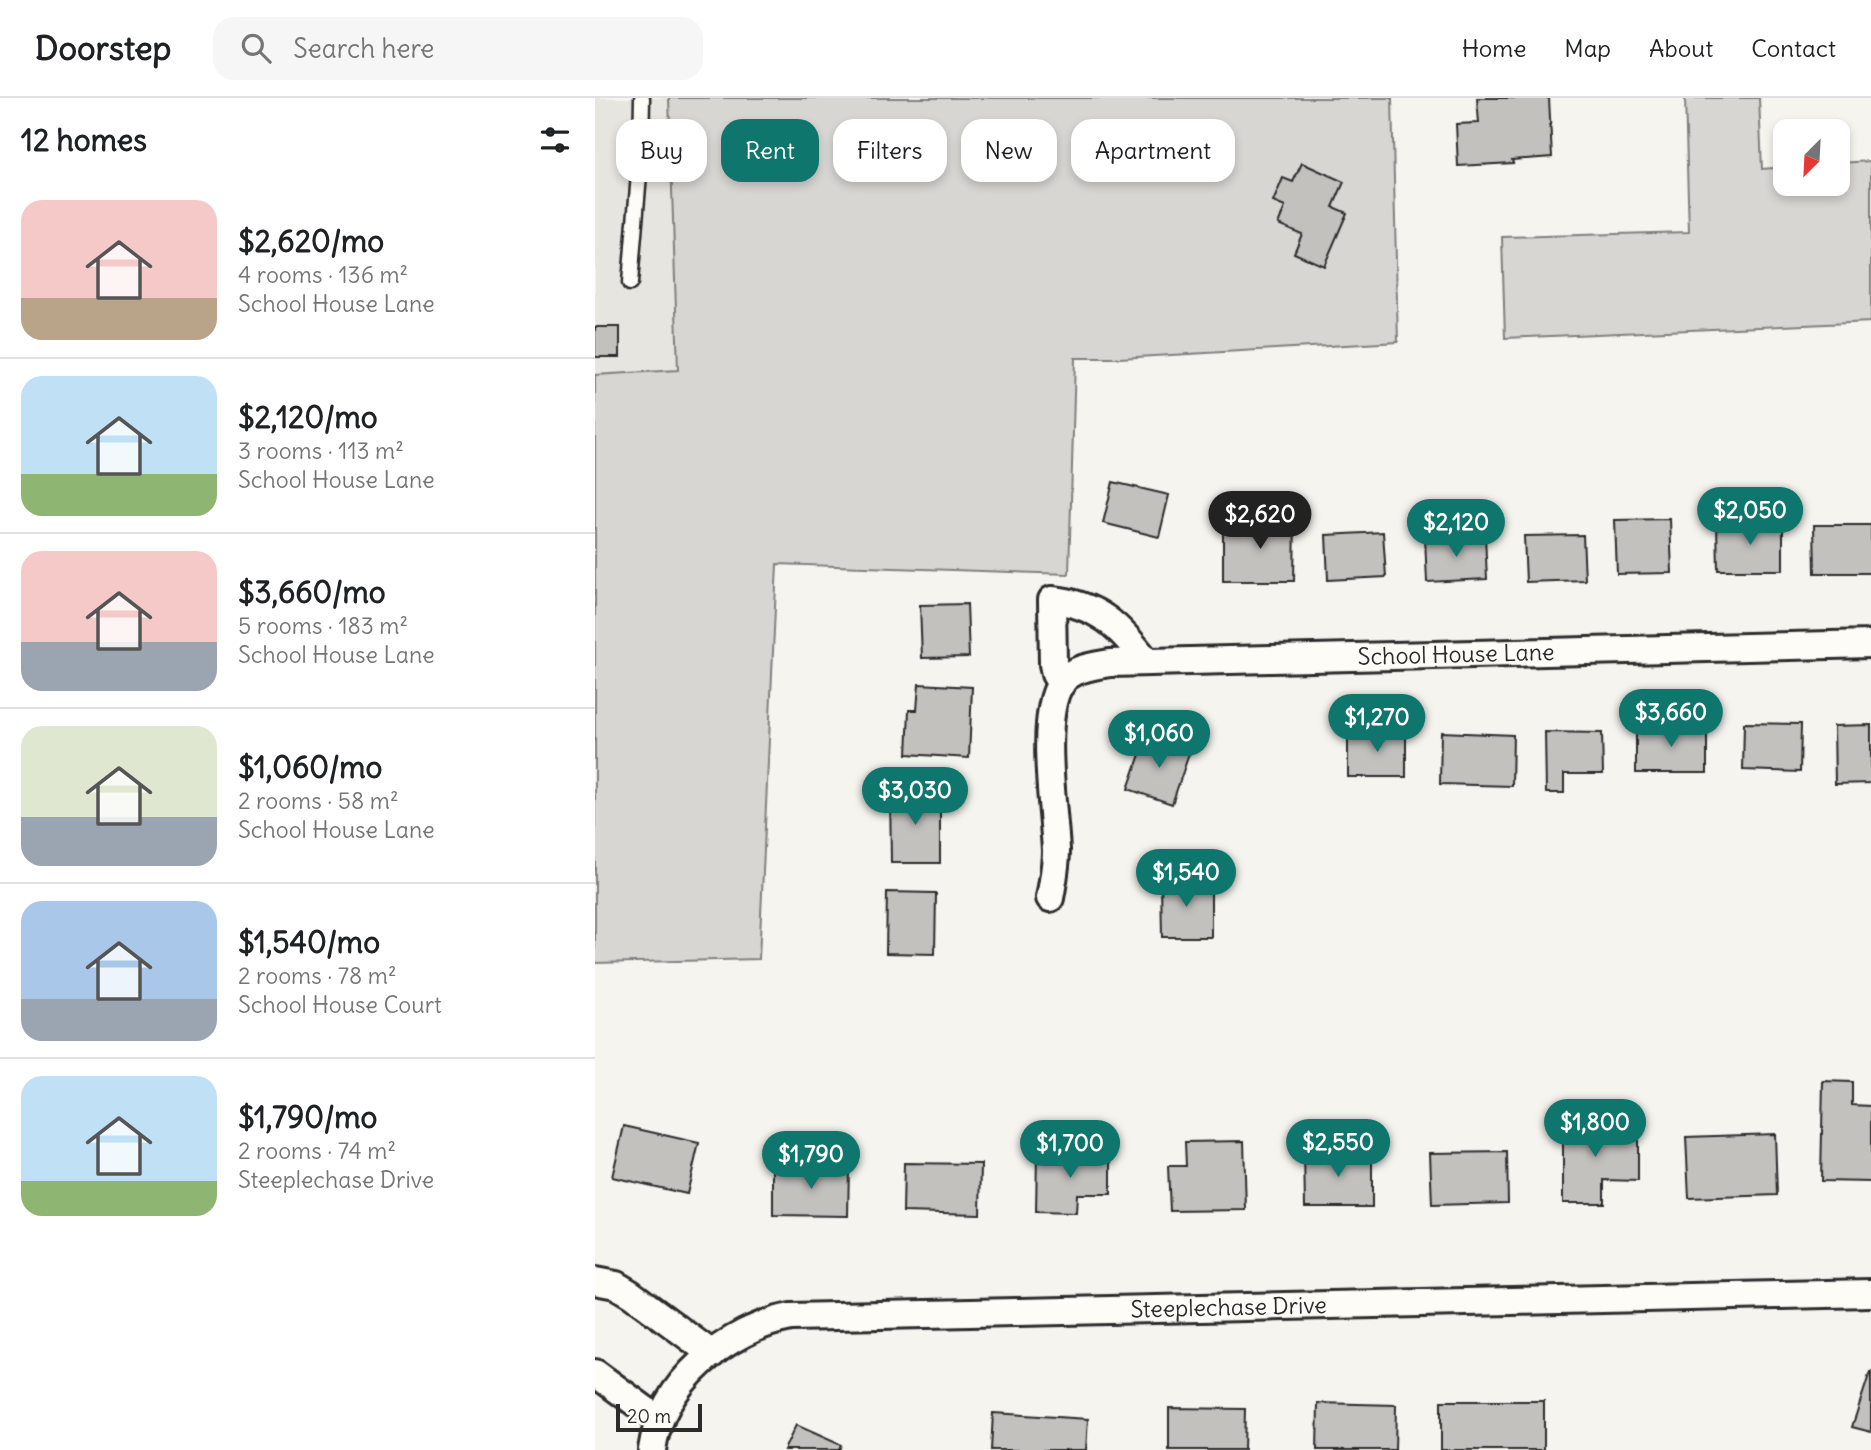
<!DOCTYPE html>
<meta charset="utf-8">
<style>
:root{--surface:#fff;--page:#f6f6f6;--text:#202124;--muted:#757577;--line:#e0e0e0;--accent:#0f766e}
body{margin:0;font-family:Delius,sans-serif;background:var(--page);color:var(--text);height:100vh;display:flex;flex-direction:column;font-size:26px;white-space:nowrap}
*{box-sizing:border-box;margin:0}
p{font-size:23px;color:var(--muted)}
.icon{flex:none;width:38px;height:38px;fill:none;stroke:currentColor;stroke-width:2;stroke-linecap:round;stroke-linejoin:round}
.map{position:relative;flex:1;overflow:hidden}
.side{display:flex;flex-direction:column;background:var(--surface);width:595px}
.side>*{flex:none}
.top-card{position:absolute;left:21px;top:21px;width:665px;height:63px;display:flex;gap:14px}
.needle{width:46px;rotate:204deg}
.buttons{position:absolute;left:1178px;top:21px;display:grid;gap:14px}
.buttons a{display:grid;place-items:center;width:77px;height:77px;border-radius:14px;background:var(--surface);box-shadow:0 4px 10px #0003;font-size:35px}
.scale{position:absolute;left:21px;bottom:18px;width:86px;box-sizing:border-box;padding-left:7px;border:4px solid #2b2b2b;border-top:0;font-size:19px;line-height:24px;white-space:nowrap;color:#2b2b2b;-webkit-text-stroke:5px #fdfcf7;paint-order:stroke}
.price{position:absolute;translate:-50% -60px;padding:0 16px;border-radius:24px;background:var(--accent);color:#fff;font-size:23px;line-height:46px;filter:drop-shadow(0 2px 4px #0008)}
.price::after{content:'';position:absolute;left:50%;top:42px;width:21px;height:16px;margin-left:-10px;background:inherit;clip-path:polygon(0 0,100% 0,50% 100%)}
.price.selected{background:#222;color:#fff}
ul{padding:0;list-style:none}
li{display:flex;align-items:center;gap:21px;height:175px;padding:0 21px}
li+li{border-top:2px solid var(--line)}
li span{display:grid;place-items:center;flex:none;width:196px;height:140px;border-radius:21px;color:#555}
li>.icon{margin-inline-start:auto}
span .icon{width:84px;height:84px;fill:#fffc;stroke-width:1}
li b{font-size:30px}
h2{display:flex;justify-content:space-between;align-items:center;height:84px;padding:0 21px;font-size:30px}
.chip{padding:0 24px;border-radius:21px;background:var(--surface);box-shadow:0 4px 10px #0003;font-size:24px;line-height:63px}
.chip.selected{background:var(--accent);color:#fff}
header{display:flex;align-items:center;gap:42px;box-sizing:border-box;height:98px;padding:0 35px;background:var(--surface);border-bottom:2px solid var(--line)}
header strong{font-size:33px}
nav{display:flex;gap:38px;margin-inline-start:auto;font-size:24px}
.search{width:490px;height:63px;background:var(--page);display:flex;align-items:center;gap:18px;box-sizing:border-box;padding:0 24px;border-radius:21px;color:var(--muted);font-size:26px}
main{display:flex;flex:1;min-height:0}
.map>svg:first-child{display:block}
</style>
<header>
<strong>Doorstep</strong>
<div class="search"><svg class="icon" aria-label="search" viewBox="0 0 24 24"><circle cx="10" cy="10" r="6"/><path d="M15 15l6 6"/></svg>Search here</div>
<nav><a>Home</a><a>Map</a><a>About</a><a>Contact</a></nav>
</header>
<main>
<section class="side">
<h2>12 homes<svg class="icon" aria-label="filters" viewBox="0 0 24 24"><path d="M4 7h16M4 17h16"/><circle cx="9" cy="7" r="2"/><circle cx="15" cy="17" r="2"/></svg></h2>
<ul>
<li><span style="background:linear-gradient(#f6c9c9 70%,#b9a48a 0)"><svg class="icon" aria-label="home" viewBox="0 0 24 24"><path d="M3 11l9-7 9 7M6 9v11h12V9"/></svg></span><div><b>$2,620/mo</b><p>4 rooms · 136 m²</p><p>School House Lane</p></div></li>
<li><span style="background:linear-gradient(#bfe0f5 70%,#8fb573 0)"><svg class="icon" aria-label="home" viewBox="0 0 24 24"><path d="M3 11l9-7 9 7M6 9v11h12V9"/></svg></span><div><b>$2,120/mo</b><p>3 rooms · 113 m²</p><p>School House Lane</p></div></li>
<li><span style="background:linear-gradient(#f6c9c9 65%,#9aa5b1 0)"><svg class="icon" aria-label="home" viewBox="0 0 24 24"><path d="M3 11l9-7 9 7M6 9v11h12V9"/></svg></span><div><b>$3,660/mo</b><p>5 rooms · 183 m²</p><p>School House Lane</p></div></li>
<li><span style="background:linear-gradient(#dfe7d0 65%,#9aa5b1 0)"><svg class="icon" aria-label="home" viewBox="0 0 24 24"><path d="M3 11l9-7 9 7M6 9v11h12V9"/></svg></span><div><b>$1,060/mo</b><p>2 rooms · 58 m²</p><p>School House Lane</p></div></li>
<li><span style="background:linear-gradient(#a9c7e8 70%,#9aa5b1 0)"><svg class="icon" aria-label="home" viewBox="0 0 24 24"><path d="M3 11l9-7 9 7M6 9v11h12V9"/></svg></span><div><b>$1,540/mo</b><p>2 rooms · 78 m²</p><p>School House Court</p></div></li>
<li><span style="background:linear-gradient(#bfe0f5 75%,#8fb573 0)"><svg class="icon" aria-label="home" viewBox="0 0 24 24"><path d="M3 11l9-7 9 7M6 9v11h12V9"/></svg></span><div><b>$1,790/mo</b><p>2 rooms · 74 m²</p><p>Steeplechase Drive</p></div></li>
</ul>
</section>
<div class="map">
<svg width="1276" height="1352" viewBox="0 0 1276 1352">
<rect width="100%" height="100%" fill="#f5f4ef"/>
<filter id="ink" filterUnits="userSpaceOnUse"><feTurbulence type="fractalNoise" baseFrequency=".0143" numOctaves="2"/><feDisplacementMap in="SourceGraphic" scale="14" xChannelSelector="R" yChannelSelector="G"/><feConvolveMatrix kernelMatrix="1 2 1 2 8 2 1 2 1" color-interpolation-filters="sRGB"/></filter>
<g filter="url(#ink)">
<!-- built -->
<path fill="#e6e5e0" d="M 0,0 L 74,0 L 83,272 L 0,277 Z"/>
<!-- green -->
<g fill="#d7d6d2" stroke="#81807e" stroke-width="2">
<path d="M 74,0 L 797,0 L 803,244 L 524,260 L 480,260 L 474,476 L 182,466 L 164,861 L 0,865 L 0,277 L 83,272 Z"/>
<path d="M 1090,0 L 1164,0 L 1167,71 L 1190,69 L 1190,86 L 1242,86 L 1243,65 L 1276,63 L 1276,224 L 910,240 L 907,139 L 1094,134 Z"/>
</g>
<!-- building -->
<g fill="#c2c1be" stroke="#2b2b2b" stroke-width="2">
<path d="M 882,0 L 954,0 L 957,59 L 917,62 L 918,65 L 863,68 L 861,26 L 884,25 Z"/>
<path d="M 707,65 L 749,84 L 738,109 L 752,115 L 729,168 L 699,155 L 707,136 L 683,126 L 690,109 L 678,104 L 688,80 L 698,84 Z"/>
<rect x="0" y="229" width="25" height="30"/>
<path d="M 518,384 L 574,397 L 564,439 L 508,425 Z"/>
<path d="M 649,420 L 700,420 L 699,483 L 628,483 L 628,432 L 649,432 Z"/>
<path d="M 1075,421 L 1077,475 L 1022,476 L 1020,422 Z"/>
<path d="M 1122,426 L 1188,426 L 1188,472 L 1123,472 Z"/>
<path d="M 1219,427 L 1276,427 L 1276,475 L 1220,475 Z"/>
<path d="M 788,434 L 791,479 L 733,482 L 731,437 Z"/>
<path d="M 988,437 L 990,482 L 931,484 L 929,438 Z"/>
<path d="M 890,438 L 892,481 L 832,484 L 830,440 Z"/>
<path d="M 372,506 L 374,559 L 327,560 L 325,507 Z"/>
<path d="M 324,586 L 377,589 L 374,660 L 312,656 L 314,612 L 322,612 Z"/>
<path d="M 1149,625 L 1206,626 L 1205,674 L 1148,672 Z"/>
<rect x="1041" y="627" width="71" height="48"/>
<path d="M 1276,627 L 1276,685 L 1240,686 L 1239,628 Z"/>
<rect x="753" y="633" width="58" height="46"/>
<path d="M 846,634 L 918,637 L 917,688 L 845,686 Z"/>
<path d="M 950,634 L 1007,635 L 1008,676 L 969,676 L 969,695 L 951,695 Z"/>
<path d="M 551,639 L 595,653 L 577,706 L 533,691 Z"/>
<path d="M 345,692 L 345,765 L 296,765 L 295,693 Z"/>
<path d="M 566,783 L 616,783 L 616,839 L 567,839 Z"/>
<path d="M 292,794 L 341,795 L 340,856 L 291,855 Z"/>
<path d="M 1228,983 L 1257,984 L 1257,1007 L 1276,1008 L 1276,1084 L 1226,1083 Z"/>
<path d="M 968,1020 L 1019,1020 L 1019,1038 L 1043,1038 L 1043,1083 L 1009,1082 L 1009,1105 L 968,1105 Z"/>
<path d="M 29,1028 L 104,1045 L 92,1096 L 17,1079 Z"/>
<path d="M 1180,1036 L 1182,1097 L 1094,1100 L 1091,1039 Z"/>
<path d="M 649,1043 L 651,1112 L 575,1113 L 573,1068 L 591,1068 L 590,1044 Z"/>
<path d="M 709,1054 L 777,1054 L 777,1109 L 710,1109 Z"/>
<path d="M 912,1054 L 913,1105 L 837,1107 L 835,1055 Z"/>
<path d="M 442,1055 L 516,1056 L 516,1096 L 482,1096 L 481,1115 L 441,1114 Z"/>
<path d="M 309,1065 L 386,1066 L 385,1116 L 308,1114 Z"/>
<path d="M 178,1068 L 254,1069 L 253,1118 L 178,1117 Z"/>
<path d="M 1275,1274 L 1276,1274 L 1276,1334 L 1257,1329 Z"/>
<rect x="846" y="1303" width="103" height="49"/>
<path d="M 723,1305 L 801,1307 L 800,1352 L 722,1352 Z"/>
<path d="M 574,1310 L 650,1311 L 649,1352 L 574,1352 Z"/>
<path d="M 398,1315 L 493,1321 L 491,1352 L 396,1352 Z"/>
<path d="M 201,1327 L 246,1347 L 244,1352 L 189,1352 Z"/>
</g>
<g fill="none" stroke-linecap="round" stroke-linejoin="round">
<defs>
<path id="service" d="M 35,185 L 46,52 L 47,0"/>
<g id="minor">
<path d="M 466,586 L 460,576 L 458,566 L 457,502 C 503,506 525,529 552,564"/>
<path id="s1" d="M 455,800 C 458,784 461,768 461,752 C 459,713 444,617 466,585 C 477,570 499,568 515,565 L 1276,546"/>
<path d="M 0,1183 L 21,1187 L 36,1196 L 117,1256"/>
<path d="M 0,1275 L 64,1322"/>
<path id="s2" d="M 57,1352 C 66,1285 132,1231 196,1219 L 1276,1195"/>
</g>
</defs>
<!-- service casing -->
<use href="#service" stroke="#2b2b2b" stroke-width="19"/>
<!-- minor casing -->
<use href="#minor" stroke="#2b2b2b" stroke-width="32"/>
<!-- service -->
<use href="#service" stroke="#fdfcf7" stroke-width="14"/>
<!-- minor -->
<use href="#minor" stroke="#fdfcf7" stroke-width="26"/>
</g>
</g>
<g text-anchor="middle" stroke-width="6" stroke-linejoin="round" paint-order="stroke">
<!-- street labels -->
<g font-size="23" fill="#2b2b2b" stroke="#fdfcf7">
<text dy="8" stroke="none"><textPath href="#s1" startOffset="618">School House Lane</textPath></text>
<text dy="8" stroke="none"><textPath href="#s2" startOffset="642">Steeplechase Drive</textPath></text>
</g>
</g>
</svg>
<div class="buttons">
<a><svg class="needle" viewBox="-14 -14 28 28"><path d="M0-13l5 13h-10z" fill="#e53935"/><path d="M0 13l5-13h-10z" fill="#757577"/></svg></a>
</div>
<div class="scale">20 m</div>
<b class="price" style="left:1155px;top:449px">$2,050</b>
<b class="price selected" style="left:665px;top:453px">$2,620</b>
<b class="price" style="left:861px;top:461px">$2,120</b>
<b class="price" style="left:1076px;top:651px">$3,660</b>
<b class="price" style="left:782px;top:656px">$1,270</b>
<b class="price" style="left:564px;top:672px">$1,060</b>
<b class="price" style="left:320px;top:729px">$3,030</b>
<b class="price" style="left:591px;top:811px">$1,540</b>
<b class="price" style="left:1000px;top:1061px">$1,800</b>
<b class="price" style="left:743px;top:1081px">$2,550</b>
<b class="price" style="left:475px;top:1082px">$1,700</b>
<b class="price" style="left:216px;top:1093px">$1,790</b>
<div class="top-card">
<a class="chip">Buy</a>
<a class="chip selected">Rent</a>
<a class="chip">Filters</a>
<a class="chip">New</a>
<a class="chip">Apartment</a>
</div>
</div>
</main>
